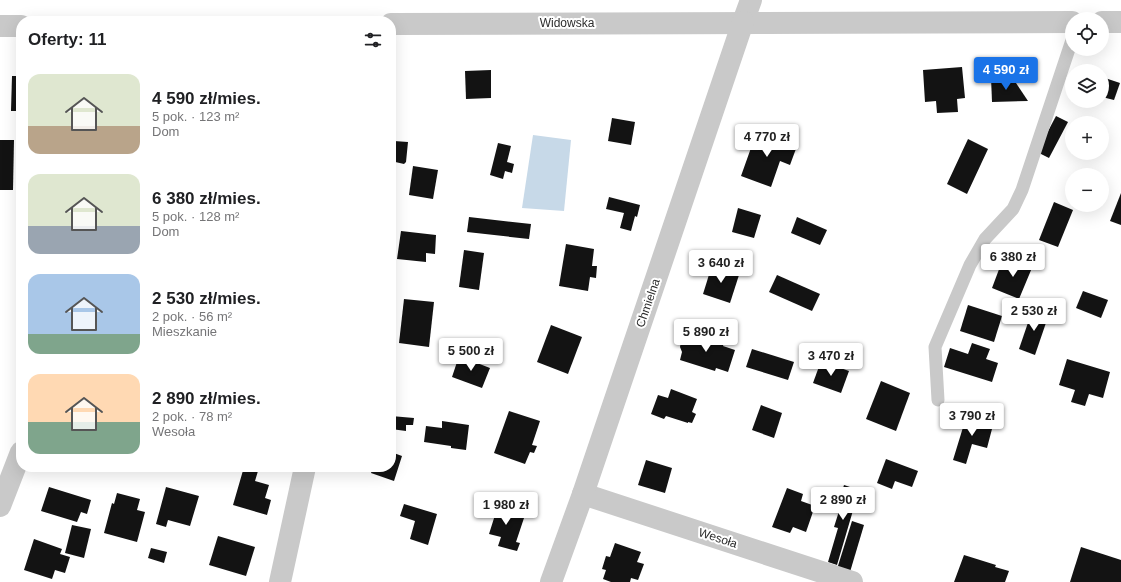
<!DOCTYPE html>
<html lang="pl">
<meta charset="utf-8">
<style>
:root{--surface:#fff;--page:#f2f2f2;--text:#202124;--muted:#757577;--accent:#1a73e8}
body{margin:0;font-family:Arial,sans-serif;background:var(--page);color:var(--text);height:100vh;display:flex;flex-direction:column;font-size:15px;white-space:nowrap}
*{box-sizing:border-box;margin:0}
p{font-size:13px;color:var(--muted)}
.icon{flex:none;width:22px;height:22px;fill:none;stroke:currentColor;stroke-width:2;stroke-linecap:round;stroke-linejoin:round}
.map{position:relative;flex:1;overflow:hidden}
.sheet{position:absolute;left:16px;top:16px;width:380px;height:456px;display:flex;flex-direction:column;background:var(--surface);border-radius:16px;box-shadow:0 4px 16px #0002}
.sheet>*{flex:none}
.buttons{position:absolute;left:1065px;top:12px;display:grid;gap:8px}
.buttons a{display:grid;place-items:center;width:44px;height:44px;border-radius:50%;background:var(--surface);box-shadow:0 4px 16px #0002;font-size:20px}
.price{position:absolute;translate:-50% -34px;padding:0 9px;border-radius:4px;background:#fff;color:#222;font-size:13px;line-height:26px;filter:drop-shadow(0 1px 2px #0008)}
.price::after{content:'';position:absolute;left:50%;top:24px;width:12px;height:9px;margin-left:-6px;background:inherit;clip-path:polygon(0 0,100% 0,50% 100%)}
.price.active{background:var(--accent);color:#fff}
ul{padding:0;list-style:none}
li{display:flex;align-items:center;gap:12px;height:100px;padding:0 12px}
li span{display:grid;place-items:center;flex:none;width:112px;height:80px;border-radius:12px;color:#555}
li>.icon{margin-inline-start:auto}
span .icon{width:48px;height:48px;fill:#fffc;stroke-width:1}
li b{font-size:17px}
h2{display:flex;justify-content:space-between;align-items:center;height:48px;padding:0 12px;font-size:17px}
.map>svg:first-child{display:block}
</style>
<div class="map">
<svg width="1121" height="582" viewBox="0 0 1121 582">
<rect width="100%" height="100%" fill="#fff"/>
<!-- water -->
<path fill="#c7d9e8" d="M 533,135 L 571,140 L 564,211 L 522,208 Z"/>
<!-- building -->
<g fill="#131313">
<path d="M 962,67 L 965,98 L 957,99 L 958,112 L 937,113 L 936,101 L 925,102 L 923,70 Z"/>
<path d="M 491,70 L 491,98 L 466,99 L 465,71 Z"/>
<path d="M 12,76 L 21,76 L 21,111 L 11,111 Z"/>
<path d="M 997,76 L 1014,80 L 1028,101 L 992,102 L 991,77 Z"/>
<path d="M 1102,77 L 1120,83 L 1114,100 L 1102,97 Z"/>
<path d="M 1056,116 L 1068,122 L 1049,158 L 1037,152 Z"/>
<path d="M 612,118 L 635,122 L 631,145 L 608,141 Z"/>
<path d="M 757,131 L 797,146 L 790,165 L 780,161 L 771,187 L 741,176 Z"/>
<path d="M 968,139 L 988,149 L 967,194 L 947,184 Z"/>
<path d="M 0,140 L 14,140 L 13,190 L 0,190 Z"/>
<path d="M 394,141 L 408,142 L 406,162 L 404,164 L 391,161 L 391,145 L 393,145 Z"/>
<path d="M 498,143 L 511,146 L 507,162 L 514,164 L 512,173 L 505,171 L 503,179 L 490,175 Z"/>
<path d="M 413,166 L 438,170 L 433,199 L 409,195 Z"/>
<path d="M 1121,193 L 1121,225 L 1110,221 Z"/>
<path d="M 609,197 L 640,205 L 637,217 L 635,216 L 631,231 L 620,228 L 624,213 L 606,209 Z"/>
<path d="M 1054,202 L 1073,210 L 1058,247 L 1039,240 Z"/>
<path d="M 738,208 L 761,215 L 754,238 L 732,232 Z"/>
<path d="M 469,217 L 531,224 L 529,239 L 467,232 Z"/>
<path d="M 797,217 L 827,230 L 820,245 L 791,233 Z"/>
<path d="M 401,231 L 436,235 L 435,254 L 426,253 L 426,262 L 397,259 Z"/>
<path d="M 566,244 L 594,249 L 592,266 L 597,266 L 596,278 L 590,277 L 588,291 L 559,286 Z"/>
<path d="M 464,250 L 484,253 L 479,290 L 459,287 Z"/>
<path d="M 1016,256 L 1034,263 L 1019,299 L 992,288 L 1001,264 L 1011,268 Z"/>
<path d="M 712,265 L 739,275 L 730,303 L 703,294 Z"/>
<path d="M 777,275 L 820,294 L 812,311 L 769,292 Z"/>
<path d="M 1083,291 L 1108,300 L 1101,318 L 1076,308 Z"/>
<path d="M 404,299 L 434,302 L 429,347 L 399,343 Z"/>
<path d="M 968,305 L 1002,316 L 994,342 L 960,331 Z"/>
<path d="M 1033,308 L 1049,314 L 1035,355 L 1019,349 Z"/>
<path d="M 551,325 L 582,337 L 568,374 L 537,362 Z"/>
<path d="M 690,331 L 724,343 L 723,346 L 735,350 L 728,372 L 716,368 L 715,371 L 680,360 L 682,352 L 680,347 L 681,341 L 687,339 Z"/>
<path d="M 972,343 L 990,349 L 986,359 L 998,363 L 992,382 L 944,367 L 950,348 L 968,354 Z"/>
<path d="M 752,349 L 794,362 L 788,380 L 746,367 Z"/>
<path d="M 459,356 L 490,368 L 482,388 L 452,377 Z"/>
<path d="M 1067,359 L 1110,372 L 1103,398 L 1089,394 L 1085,406 L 1071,402 L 1075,390 L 1059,385 Z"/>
<path d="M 821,361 L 849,371 L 841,393 L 813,383 Z"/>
<path d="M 391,366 L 396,368 L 391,382 Z"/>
<path d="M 881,381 L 910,393 L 896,431 L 866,419 Z"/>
<path d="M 671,389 L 697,399 L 692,412 L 696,414 L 692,423 L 688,422 L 688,423 L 666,416 L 664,419 L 651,414 L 658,395 L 668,398 Z"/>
<path d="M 761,405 L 782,413 L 774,438 L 752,430 Z"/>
<path d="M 509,411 L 540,421 L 532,445 L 537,446 L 534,453 L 530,452 L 525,464 L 494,453 Z"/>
<path d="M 968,411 L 981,415 L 978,425 L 992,429 L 987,448 L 972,444 L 966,464 L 953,460 Z"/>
<path d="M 391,416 L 414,418 L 413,425 L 406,425 L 406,431 L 391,429 Z"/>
<path d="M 442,421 L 469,425 L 466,450 L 451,448 L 451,446 L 424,442 L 426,426 L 442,428 Z"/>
<path d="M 391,452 L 402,456 L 394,481 L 371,473 L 373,467 L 391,467 Z"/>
<path d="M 886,459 L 918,471 L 912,487 L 895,481 L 892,489 L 877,483 Z"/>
<path d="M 646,460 L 672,468 L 665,493 L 638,485 Z"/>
<path d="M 244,467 L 258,471 L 255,481 L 269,485 L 265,498 L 271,500 L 267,515 L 233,505 Z"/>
<path d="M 844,485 L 859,490 L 837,565 L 828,562 L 838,528 L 834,527 L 840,508 L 837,507 Z"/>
<path d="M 49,487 L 91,500 L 87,514 L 81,512 L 77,522 L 41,511 Z"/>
<path d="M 166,487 L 199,496 L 190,526 L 168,520 L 166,527 L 156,524 Z"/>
<path d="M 787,488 L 803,494 L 801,501 L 815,506 L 806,532 L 793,527 L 790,533 L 772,527 Z"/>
<path d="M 117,493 L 140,499 L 137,510 L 145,512 L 137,542 L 104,533 L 112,503 L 114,504 Z"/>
<path d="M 494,499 L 500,501 L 498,506 L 525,515 L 516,542 L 520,543 L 517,551 L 498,546 L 501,537 L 489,534 L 495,515 L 489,513 Z"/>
<path d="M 404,504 L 437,514 L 428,545 L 410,539 L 415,521 L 400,516 Z"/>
<path d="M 852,521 L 864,525 L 850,572 L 837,569 Z"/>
<path d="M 72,525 L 91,529 L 84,558 L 65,553 Z"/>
<path d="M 218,536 L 255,547 L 246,576 L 209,565 Z"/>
<path d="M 34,539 L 62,549 L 60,554 L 70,557 L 65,573 L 55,570 L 52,579 L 24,570 Z"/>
<path d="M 615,543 L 641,552 L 637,562 L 644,564 L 638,580 L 631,578 L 630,582 L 611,582 L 603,579 L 606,570 L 602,569 L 606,556 L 610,557 Z"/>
<path d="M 1081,547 L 1121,560 L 1121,582 L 1070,582 Z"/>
<path d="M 151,548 L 167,552 L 164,563 L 148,558 Z"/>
<path d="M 964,555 L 996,565 L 995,567 L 1009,571 L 1005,582 L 954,582 Z"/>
</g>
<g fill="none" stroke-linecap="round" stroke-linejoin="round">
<!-- service -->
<path stroke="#c9c9c9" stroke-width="13" d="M 938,400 L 935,347 L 970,265 L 985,239 L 1013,209 L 1022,190 L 1072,40"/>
<!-- minor -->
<g stroke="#c9c9c9" stroke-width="22">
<path d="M 743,22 L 751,0"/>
<path d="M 583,494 L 852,582"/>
<path d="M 0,506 L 21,452"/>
<path d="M 280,582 L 305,467"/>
</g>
<!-- tertiary -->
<g stroke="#c9c9c9" stroke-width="22">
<path d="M 1102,22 L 1121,22"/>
<path d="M 391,24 L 1072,22"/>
<path d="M 0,26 L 21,26"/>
<path d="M 551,582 L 583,494 L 743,22"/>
</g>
</g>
<g text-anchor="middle" stroke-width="4" stroke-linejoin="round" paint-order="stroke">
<!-- street labels -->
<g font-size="12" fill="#2c2c2c" stroke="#fff">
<text x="567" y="27">Widowska</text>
<text transform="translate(648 303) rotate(-71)" y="4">Chmielna</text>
<text transform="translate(718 538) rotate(18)" y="4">Wesoła</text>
</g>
</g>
</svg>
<div class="buttons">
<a><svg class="icon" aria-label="locate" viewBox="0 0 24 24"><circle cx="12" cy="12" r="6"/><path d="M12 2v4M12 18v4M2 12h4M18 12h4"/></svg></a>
<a><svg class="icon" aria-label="layers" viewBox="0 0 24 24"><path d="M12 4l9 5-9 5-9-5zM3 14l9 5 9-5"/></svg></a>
<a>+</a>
<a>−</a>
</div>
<b class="price active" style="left:1006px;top:91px">4 590 zł</b>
<b class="price" style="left:767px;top:158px">4 770 zł</b>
<b class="price" style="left:1013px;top:278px">6 380 zł</b>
<b class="price" style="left:721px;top:284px">3 640 zł</b>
<b class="price" style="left:1034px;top:332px">2 530 zł</b>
<b class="price" style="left:706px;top:353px">5 890 zł</b>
<b class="price" style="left:471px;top:372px">5 500 zł</b>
<b class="price" style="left:831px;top:377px">3 470 zł</b>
<b class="price" style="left:972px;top:437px">3 790 zł</b>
<b class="price" style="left:843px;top:521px">2 890 zł</b>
<b class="price" style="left:506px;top:526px">1 980 zł</b>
<section class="sheet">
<h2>Oferty: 11<svg class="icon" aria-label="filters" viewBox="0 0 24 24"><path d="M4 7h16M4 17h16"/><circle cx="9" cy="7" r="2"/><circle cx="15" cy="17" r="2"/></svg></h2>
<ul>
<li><span style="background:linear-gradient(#dfe7d0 65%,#b9a48a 0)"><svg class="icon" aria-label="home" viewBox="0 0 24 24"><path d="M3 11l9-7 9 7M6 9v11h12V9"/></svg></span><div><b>4 590 zł/mies.</b><p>5 pok. · 123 m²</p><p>Dom</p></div></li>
<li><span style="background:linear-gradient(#dfe7d0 65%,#9aa5b1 0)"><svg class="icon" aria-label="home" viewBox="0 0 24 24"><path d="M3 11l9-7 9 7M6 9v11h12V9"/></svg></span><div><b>6 380 zł/mies.</b><p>5 pok. · 128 m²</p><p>Dom</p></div></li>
<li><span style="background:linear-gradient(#a9c7e8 75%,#7fa58c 0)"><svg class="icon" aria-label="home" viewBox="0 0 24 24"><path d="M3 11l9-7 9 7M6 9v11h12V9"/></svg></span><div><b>2 530 zł/mies.</b><p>2 pok. · 56 m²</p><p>Mieszkanie</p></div></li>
<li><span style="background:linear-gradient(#ffd9b3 60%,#7fa58c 0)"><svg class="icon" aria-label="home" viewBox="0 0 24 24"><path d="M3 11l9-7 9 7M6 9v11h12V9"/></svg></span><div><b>2 890 zł/mies.</b><p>2 pok. · 78 m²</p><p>Wesoła</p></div></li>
</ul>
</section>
</div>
